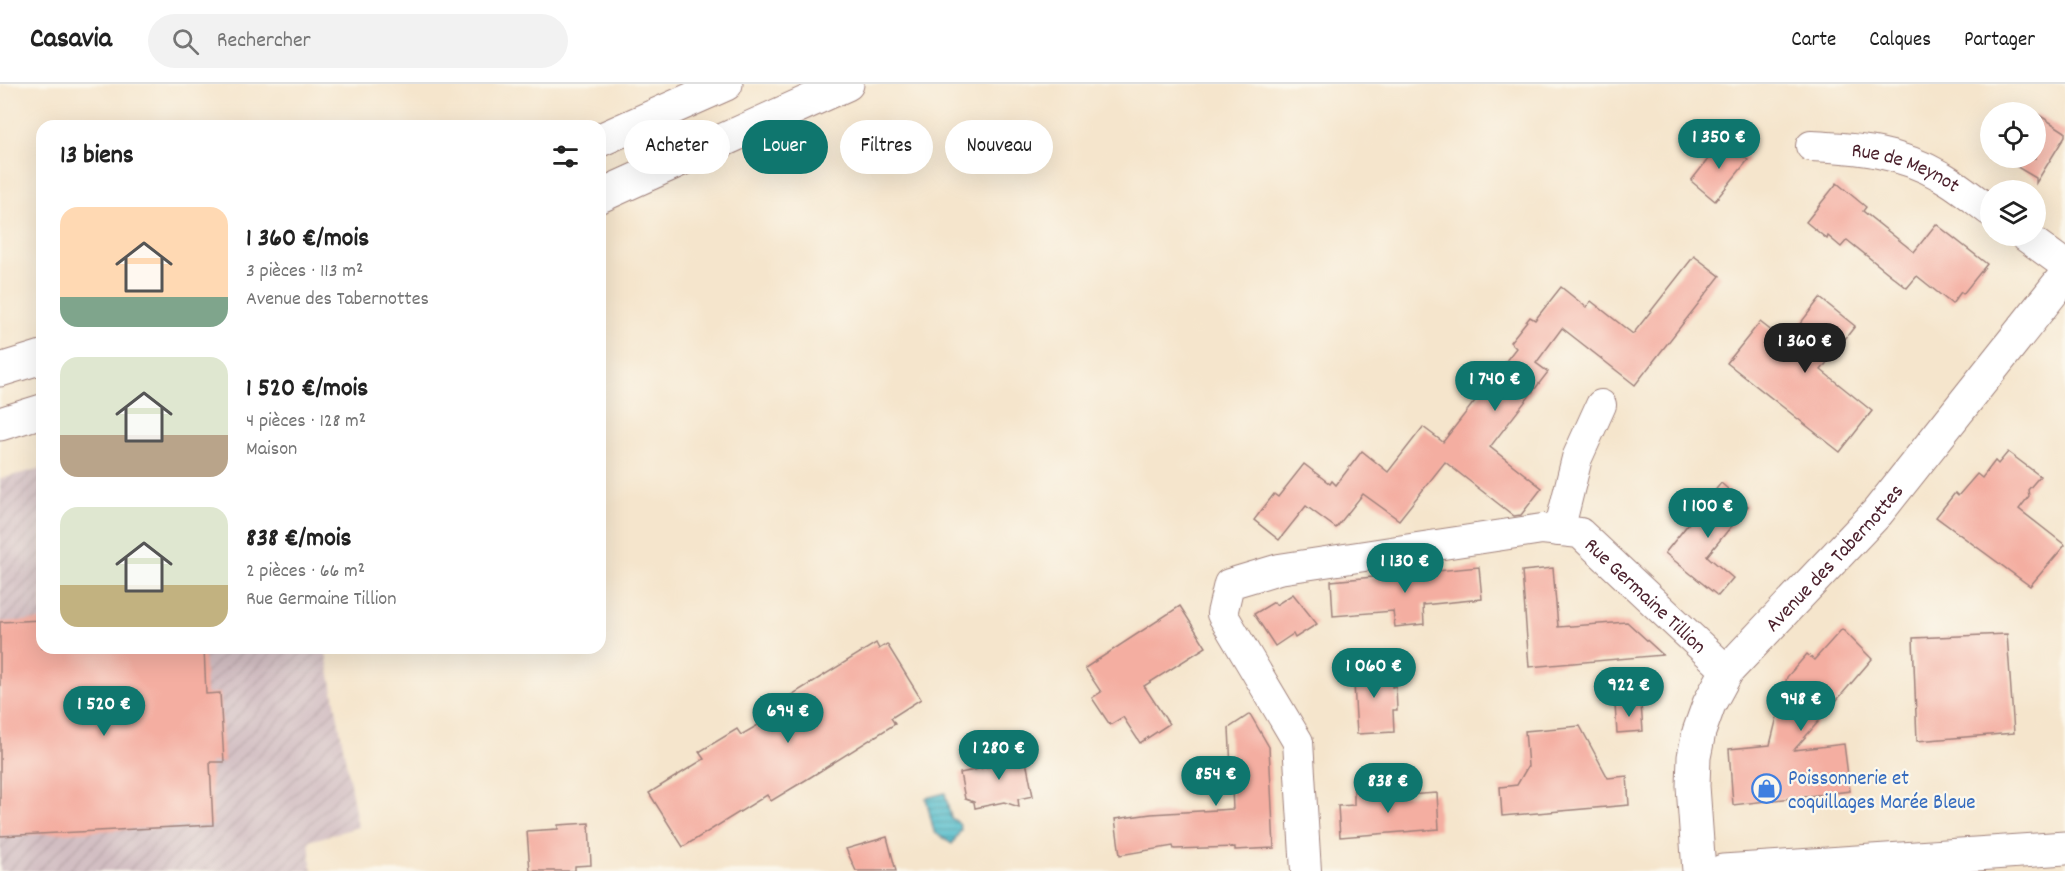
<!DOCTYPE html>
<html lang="fr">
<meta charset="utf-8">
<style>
:root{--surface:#fff;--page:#f2f2f2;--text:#222;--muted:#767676;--line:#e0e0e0;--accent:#0f766e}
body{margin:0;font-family:Dekko,sans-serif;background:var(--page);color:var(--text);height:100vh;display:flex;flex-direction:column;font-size:22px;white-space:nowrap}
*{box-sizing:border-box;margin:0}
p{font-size:20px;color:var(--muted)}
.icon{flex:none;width:33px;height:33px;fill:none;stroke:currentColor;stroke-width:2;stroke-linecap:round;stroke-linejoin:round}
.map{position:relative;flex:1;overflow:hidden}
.details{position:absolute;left:36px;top:36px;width:570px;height:534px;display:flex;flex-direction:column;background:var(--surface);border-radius:18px;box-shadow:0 6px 24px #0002}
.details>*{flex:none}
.top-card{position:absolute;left:624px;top:36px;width:570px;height:54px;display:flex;gap:12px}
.buttons{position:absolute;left:1980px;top:18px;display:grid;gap:12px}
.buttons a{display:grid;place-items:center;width:66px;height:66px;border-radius:50%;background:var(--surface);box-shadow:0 6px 24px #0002;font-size:30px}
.price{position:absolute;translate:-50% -51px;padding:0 14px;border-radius:21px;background:var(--accent);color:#fff;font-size:20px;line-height:39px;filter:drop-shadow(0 2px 3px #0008)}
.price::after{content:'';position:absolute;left:50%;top:36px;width:18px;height:14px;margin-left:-9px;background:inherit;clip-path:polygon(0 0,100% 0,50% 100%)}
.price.selected{background:#222;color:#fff}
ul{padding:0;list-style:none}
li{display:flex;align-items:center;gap:18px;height:150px;padding:0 24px}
li span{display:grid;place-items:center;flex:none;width:168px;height:120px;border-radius:18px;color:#555}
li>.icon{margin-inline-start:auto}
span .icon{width:72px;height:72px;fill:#fffc;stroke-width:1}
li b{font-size:26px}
h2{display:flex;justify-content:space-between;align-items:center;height:72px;padding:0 24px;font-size:26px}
.pill{padding:0 21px;border-radius:27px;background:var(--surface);box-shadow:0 6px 24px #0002;font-size:21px;line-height:54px}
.pill.selected{background:var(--accent);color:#fff}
header{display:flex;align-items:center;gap:36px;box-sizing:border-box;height:84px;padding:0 30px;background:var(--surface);border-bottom:2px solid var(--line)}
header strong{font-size:28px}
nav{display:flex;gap:33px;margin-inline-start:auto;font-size:21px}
.search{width:420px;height:54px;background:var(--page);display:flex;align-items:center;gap:15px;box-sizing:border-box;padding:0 21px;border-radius:33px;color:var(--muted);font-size:22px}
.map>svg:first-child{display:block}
</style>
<header>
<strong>Casavia</strong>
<div class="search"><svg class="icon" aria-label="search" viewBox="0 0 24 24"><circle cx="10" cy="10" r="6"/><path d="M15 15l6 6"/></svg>Rechercher</div>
<nav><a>Carte</a><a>Calques</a><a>Partager</a></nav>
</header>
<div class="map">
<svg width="2065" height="787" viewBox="0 0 2065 787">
<defs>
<pattern id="industrial-furrows" width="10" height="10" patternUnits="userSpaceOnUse" patternTransform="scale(1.5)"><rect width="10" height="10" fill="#d2bec2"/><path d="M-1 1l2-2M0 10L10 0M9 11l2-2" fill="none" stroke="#b6a3a7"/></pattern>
<pattern id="water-rules" width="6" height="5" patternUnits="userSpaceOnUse" patternTransform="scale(1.5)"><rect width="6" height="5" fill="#4fbbca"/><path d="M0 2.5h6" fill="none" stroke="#4497a4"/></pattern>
</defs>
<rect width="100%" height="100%" fill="#fbf7ec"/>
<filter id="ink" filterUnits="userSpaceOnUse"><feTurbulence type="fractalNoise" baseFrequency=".0167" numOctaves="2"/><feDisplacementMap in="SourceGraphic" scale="12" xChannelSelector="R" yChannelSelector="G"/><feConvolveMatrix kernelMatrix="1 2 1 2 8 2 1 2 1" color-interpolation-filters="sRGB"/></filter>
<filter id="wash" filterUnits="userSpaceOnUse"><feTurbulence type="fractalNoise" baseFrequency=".008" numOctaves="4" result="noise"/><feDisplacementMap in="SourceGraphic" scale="24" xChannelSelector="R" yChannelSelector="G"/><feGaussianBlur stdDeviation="1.35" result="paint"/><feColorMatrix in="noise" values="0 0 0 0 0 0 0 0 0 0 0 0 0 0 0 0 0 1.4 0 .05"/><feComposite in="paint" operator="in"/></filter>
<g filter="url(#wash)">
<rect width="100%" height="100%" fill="#f5e5cc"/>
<!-- industrial -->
<path fill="url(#industrial-furrows)" d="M 42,384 L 42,564 L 325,564 L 358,743 L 309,757 L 312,787 L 0,787 L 0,395 Z"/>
<!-- water -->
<path fill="url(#water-rules)" stroke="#4c6d7a" stroke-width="1.5" d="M 945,709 L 951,734 L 959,739 L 961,746 L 952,760 L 934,748 L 926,714 Z"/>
<g id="blocks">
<!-- building -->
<g fill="#f4aea1">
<path d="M 2036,29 L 2065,48 L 2065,52 L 2036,99 L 2036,94 L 2002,74 L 2036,74 Z"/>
<path d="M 1723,56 L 1748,76 L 1715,117 L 1691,97 Z"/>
<path d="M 1837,99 L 1866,123 L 1863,127 L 1914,168 L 1936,140 L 1987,180 L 1963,210 L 1961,208 L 1952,220 L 1917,192 L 1907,204 L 1847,156 L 1841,163 L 1828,152 L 1827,155 L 1806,138 Z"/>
<path d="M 1694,172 L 1720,192 L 1635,301 L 1562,244 L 1536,279 L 1548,288 L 1490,363 L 1542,404 L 1521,431 L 1514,432 L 1445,378 L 1399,436 L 1363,410 L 1336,444 L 1306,422 L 1279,456 L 1254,436 L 1274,410 L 1278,413 L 1304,380 L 1330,400 L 1332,397 L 1336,401 L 1362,367 L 1388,388 L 1423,343 L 1443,358 L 1516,264 L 1510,258 L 1530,233 L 1535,236 L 1561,203 L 1586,223 L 1591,217 L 1633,250 Z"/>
<path d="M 1820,214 L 1855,242 L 1821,286 L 1872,327 L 1840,368 L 1727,279 L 1760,238 L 1786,258 Z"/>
<path d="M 2008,368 L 2040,392 L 2028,406 L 2029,412 L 2019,425 L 2065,461 L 2030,502 L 1936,433 L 1955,409 L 1958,412 L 1977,390 L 1982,394 L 1995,377 L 1998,380 Z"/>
<path d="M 1721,399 L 1748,422 L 1707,472 L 1733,494 L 1718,512 L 1665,469 Z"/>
<path d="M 1479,483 L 1482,515 L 1423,521 L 1424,540 L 1395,543 L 1393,527 L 1333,532 L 1331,497 Z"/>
<path d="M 1553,484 L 1558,543 L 1627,538 L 1663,571 L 1529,583 L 1522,487 Z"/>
<path d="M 1293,510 L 1317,540 L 1295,554 L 1293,550 L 1275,562 L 1254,530 L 1274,518 L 1276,521 Z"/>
<path d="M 1180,522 L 1206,563 L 1144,602 L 1169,640 L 1140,659 L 1123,633 L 1110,641 L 1092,614 L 1101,608 L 1085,584 Z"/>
<path d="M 42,536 L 42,564 L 204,564 L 206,610 L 220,609 L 224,678 L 210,678 L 213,741 L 0,752 L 0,538 Z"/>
<path d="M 1842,545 L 1872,575 L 1794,666 L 1844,660 L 1850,707 L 1733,721 L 1729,665 L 1770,661 L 1787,593 L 1807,570 L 1814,576 Z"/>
<path d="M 2007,550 L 2014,649 L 1917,657 L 1913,554 Z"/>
<path d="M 876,559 L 879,565 L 887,560 L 921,615 L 891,634 L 895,640 L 809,694 L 771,717 L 767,711 L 683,763 L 649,709 L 704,675 L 699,668 L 737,645 L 741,651 L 765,637 L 784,625 L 780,618 Z"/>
<path d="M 1390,581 L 1392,603 L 1396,602 L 1397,626 L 1393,626 L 1394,648 L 1357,650 L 1353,583 Z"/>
<path d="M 1641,620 L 1643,647 L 1617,649 L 1615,621 Z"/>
<path d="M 1250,630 L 1269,663 L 1274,764 L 1235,766 L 1235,763 L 1174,765 L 1173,762 L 1120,771 L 1115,735 L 1151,730 L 1233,725 L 1229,644 Z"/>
<path d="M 1580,642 L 1608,694 L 1627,692 L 1629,721 L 1502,732 L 1500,703 L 1517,701 L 1528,682 L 1525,647 Z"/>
<path d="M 1023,662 L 1033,712 L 1018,715 L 1019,723 L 1004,718 L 975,724 L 974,718 L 965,715 L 960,689 L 998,681 L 996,668 Z"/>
<path d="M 1376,703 L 1376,713 L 1437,709 L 1439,745 L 1340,753 L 1338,722 L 1354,721 L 1354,704 Z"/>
<path d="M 589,739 L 591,781 L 575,782 L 575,787 L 530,787 L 527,747 L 558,745 L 558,741 Z"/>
<path d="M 887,753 L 896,787 L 856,787 L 846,765 Z"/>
</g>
</g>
</g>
<g filter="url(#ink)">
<use href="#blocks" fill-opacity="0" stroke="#a0827c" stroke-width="1.5"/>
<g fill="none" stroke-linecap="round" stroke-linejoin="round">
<defs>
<g id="street">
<path id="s1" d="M 1811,62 C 1857,64 1900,68 1941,92 C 1959,102 1974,115 1990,127"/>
<path d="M 2025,152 L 2065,181"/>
<path d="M 1559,447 L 1577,374 L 1601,321"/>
<path id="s2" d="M 1306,787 L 1298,658 L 1222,530 L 1229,500 L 1279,485 L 1542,445 L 1580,449 L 1727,587"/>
</g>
<g id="secondary">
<path id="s3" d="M 1699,787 L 1693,702 L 1694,673 L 1699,648 L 1709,620 L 1727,587 L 1877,429 L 2065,192"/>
<path d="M 1723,787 L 2065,764"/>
</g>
<g id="highway">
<path d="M 600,56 L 726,0"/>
<path d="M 600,112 L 847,0"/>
<path d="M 0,286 L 42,273"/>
<path d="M 0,340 L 42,327"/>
</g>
</defs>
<!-- street casing -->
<use href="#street" stroke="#a0827c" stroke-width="32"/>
<!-- secondary casing -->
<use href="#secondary" stroke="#a0827c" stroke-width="35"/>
<!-- highway casing -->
<use href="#highway" stroke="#a0827c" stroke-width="35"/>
<!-- street -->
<use href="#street" stroke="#fff" stroke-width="30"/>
<!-- secondary -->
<use href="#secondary" stroke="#fff" stroke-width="33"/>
<!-- highway -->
<use href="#highway" stroke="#fff" stroke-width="33"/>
</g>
</g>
<!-- icons -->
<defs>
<symbol id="shop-ring" viewBox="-11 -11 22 22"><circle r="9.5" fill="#fbf7ec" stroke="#3f7fe0" stroke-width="1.5"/><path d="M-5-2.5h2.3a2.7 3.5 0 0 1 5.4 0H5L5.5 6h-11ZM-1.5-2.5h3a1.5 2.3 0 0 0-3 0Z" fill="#3f7fe0"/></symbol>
</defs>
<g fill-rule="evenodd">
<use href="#shop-ring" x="1750" y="688" width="33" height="33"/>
</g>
<g text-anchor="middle" stroke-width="4.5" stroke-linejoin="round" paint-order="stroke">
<!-- street labels -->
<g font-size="21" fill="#4a1f2b" stroke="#fbf7ec">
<text dy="7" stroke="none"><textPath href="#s1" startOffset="98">Rue de Meynot</textPath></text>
<text dy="7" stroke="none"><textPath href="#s3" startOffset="363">Avenue des Tabernottes</textPath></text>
<text dy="7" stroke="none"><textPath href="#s2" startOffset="756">Rue Germaine Tillion</textPath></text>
</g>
<!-- shop labels -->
<g font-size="21" fill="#366cbe" stroke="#fbf7ec" text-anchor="start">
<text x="1788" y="700">Poissonnerie et<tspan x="1788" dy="24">coquillages Marée Bleue</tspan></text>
</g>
</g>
</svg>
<div class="buttons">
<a><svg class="icon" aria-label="locate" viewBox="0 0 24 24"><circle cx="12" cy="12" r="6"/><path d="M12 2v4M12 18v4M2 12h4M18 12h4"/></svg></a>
<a><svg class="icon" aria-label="layers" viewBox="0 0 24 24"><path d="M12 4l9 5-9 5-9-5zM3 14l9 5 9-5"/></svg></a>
</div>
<b class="price" style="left:1719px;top:86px">1 350 €</b>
<b class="price selected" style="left:1805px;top:290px">1 360 €</b>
<b class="price" style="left:1495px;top:328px">1 740 €</b>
<b class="price" style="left:1708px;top:455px">1 100 €</b>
<b class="price" style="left:1405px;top:510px">1 130 €</b>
<b class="price" style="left:1374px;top:615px">1 060 €</b>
<b class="price" style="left:1629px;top:634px">922 €</b>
<b class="price" style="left:1801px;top:648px">948 €</b>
<b class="price" style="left:104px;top:653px">1 520 €</b>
<b class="price" style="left:788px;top:660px">694 €</b>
<b class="price" style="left:999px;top:697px">1 280 €</b>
<b class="price" style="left:1216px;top:723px">854 €</b>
<b class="price" style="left:1388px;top:730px">838 €</b>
<div class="top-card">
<a class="pill">Acheter</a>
<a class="pill selected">Louer</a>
<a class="pill">Filtres</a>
<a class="pill">Nouveau</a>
</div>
<section class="details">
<h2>13 biens<svg class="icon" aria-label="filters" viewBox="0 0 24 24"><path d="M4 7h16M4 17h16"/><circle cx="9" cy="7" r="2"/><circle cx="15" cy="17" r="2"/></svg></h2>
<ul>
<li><span style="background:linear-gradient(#ffd9b3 75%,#7fa58c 0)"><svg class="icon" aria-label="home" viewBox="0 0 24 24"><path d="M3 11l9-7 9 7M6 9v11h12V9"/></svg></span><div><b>1 360 €/mois</b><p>3 pièces · 113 m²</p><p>Avenue des Tabernottes</p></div></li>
<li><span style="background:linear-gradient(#dfe7d0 65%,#b9a48a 0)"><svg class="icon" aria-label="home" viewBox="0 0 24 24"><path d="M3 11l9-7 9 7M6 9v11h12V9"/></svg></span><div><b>1 520 €/mois</b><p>4 pièces · 128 m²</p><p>Maison</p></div></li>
<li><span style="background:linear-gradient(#dfe7d0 65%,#c2b280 0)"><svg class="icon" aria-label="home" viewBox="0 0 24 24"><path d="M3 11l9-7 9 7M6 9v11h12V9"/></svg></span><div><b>838 €/mois</b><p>2 pièces · 66 m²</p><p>Rue Germaine Tillion</p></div></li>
</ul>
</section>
</div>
